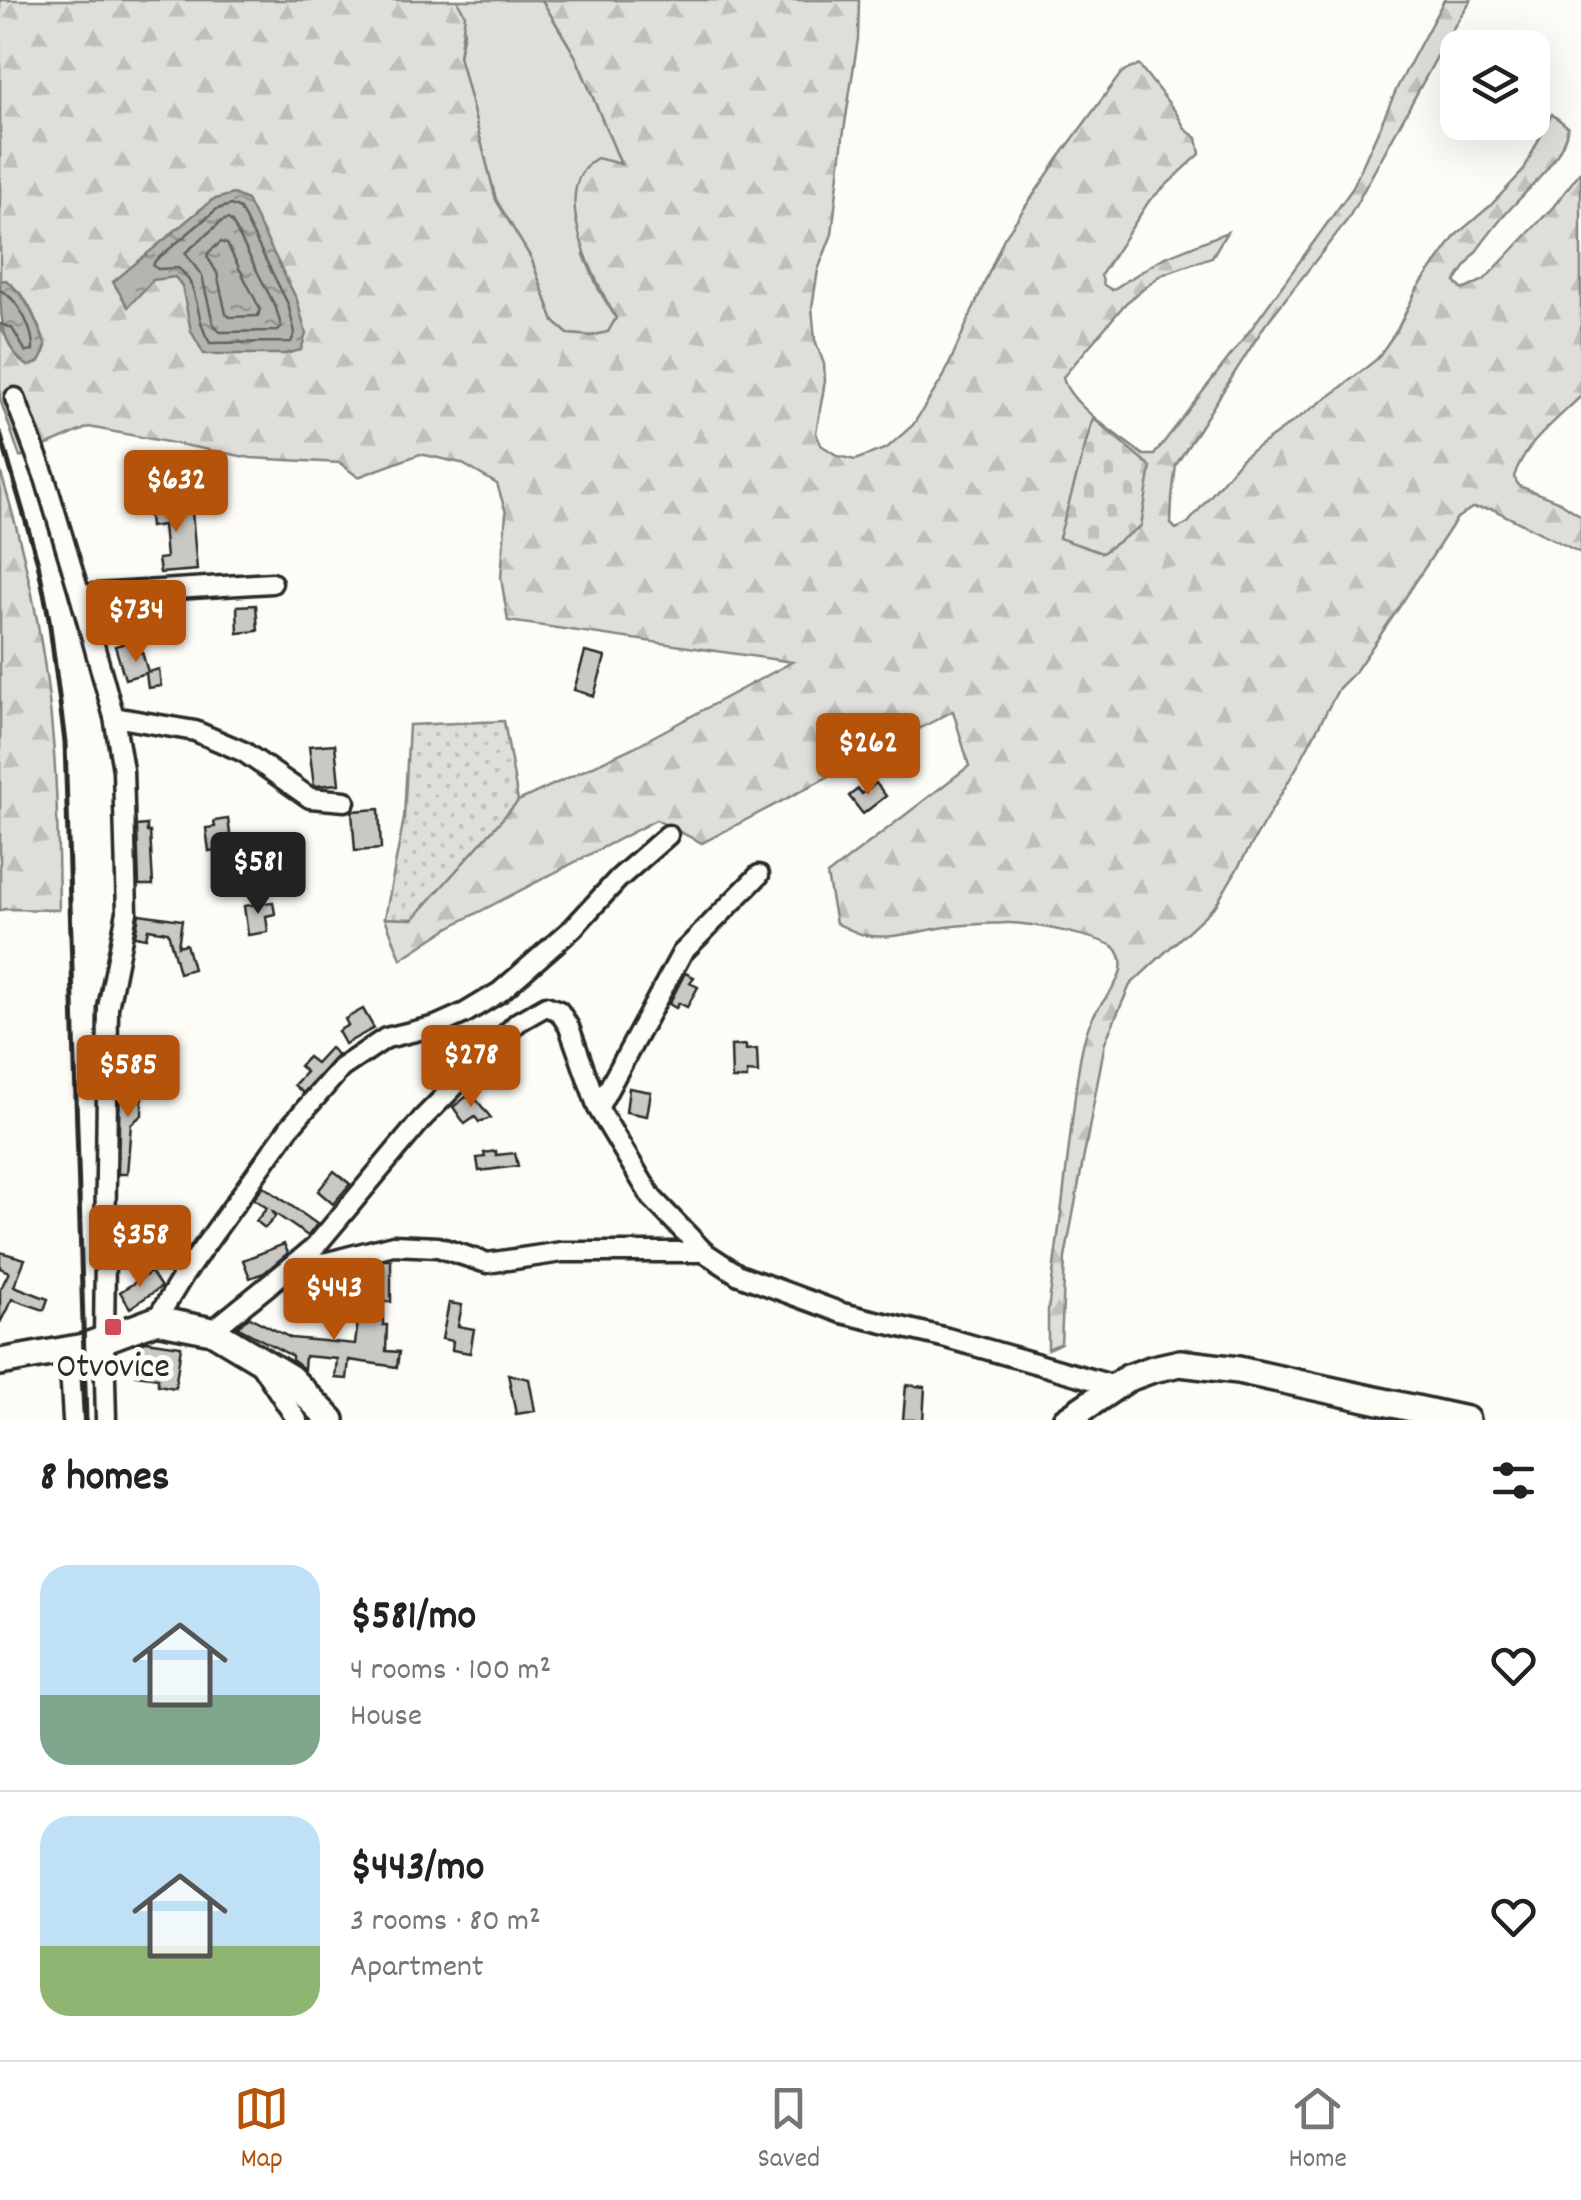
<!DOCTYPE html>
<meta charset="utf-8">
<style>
:root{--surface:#fff;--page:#f6f6f6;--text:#222;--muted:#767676;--line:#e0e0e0;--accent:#b45309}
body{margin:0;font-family:Dekko,sans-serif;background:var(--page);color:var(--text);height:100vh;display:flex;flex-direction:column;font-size:38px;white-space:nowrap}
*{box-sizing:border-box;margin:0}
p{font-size:32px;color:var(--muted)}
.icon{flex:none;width:55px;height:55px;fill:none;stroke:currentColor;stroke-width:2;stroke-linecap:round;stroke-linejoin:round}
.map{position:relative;height:1420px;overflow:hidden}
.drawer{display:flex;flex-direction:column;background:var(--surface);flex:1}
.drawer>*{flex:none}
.buttons{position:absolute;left:1440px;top:30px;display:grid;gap:20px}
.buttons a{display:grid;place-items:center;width:110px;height:110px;border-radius:20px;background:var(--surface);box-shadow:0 10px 40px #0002;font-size:50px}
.price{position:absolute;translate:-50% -85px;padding:0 22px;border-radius:10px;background:var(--accent);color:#fff;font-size:32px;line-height:65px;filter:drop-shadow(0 2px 5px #0008)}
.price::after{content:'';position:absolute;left:50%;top:60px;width:30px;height:22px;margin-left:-15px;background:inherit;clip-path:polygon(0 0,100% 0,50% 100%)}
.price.active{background:#222;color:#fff}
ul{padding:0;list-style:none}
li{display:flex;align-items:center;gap:30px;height:250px;padding:0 40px}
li+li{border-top:2px solid var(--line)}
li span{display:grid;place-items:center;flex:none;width:280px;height:200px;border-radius:30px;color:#555}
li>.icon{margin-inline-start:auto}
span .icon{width:120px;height:120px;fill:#fffc;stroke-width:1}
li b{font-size:42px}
h2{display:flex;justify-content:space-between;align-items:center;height:120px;padding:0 40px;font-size:42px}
.tab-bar{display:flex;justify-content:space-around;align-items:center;height:140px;border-top:2px solid var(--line);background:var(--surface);font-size:28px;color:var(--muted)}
.tab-bar a{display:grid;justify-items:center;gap:5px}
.tab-bar .active{color:var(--accent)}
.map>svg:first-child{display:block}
</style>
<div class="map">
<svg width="1581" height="1420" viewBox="0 0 1581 1420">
<defs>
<pattern id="forest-firs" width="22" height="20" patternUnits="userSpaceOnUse" patternTransform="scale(2.5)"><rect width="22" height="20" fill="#dfdeda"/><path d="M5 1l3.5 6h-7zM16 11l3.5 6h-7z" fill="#c0bfbb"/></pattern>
<pattern id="cemetery-stones" width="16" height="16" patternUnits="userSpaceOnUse" patternTransform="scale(2.5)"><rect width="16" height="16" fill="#dfdeda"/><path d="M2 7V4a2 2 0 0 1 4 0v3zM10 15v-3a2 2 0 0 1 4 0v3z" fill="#c0bfbb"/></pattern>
<pattern id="garden-dots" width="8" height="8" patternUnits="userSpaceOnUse" patternTransform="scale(2.5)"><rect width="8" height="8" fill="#dfdeda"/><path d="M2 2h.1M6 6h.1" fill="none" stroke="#c0bfbb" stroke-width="1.8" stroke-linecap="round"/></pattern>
<pattern id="water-ripples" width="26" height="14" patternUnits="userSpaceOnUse" patternTransform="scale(2.5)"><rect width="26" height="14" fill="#b5b4b1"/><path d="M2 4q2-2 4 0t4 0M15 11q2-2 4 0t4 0" fill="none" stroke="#939390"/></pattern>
</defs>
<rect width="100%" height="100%" fill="#fdfcf7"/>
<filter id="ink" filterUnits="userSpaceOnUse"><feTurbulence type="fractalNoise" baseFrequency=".01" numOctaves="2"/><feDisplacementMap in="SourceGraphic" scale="20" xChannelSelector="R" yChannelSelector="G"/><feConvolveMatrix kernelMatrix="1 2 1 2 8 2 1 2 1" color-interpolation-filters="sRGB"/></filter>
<g filter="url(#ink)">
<!-- green -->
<path fill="#dfdeda" stroke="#858482" stroke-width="2.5" d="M 457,0 L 542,0 L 576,57 L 622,166 L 610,163 L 584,255 L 599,290 L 616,318 L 608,332 L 591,336 L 568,334 L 554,322 L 531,258 L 496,200 L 459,56 L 464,32 Z"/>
<!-- forest -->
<g fill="url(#forest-firs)" stroke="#858482" stroke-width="2.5">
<path d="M 0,0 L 457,0 L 465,15 L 459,56 L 496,200 L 531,258 L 554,322 L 568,334 L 591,336 L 608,332 L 616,318 C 595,281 546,187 597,158 L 621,164 L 576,57 L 542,0 L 859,0 L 858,39 L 843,137 L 832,234 L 818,270 L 812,307 L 815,340 L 824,364 L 825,381 L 816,433 L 821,445 L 838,456 L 855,460 L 887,448 L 913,425 L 944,376 L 1004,238 L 1058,159 L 1122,72 L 1139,65 L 1175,111 L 1186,130 L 1197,138 L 1200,154 L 1149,201 L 1101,275 L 1104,285 L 1112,290 L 1163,258 L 1227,232 L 1212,257 L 1161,275 L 1126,303 L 1063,377 C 1067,403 1122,438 1143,455 L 1154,455 L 1251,329 L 1352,189 L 1398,86 L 1444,0 L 1471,0 L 1450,33 L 1348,219 L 1265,325 L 1176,465 L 1172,498 L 1171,524 L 1176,529 L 1188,523 L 1242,458 L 1335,392 L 1377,359 L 1397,330 L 1417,289 L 1456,235 L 1490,206 L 1523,171 L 1552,114 L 1568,127 C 1560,166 1527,188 1503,217 C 1486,237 1469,261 1455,282 L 1463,290 L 1484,280 L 1504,259 L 1553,207 L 1581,171 L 1581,396 C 1558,419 1523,445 1514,477 L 1519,486 L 1560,502 L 1581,516 L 1581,553 L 1492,509 L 1472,508 L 1457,518 L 1396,612 L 1355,672 L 1339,688 L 1297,767 L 1216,905 L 1130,985 L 1105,1042 L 1065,1258 L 1061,1343 L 1048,1349 L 1048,1310 C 1057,1247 1065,1184 1072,1121 C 1076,1091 1079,1042 1093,1017 C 1103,997 1133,974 1117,950 C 1110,938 1025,922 1008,923 C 986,924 962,924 940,928 C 915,932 889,940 865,935 C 855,933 845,927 836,923 L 827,875 L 969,766 L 953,711 L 702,843 L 656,820 L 450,927 L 401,959 L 385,918 L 413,919 L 518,801 L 634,747 L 792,662 L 508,621 L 501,578 L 506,513 L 497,484 L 461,463 L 420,454 L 358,477 L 340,463 L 251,458 L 89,427 L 20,457 L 0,399 L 0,326 L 20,361 L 28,365 L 46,346 C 35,320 28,289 0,281 Z"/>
<path d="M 0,470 C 27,558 46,648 53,741 C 58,797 58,854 59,910 L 4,909 L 0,911 Z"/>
</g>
<!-- cemetery -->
<path fill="url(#cemetery-stones)" stroke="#858482" stroke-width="2.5" d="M 1093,418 L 1151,467 L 1141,526 L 1102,553 L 1059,538 Z"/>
<!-- garden -->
<path fill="url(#garden-dots)" stroke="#858482" stroke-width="2.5" d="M 504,721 L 518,801 L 413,919 L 385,918 L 404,818 L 409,725 Z"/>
<!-- water -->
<g fill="url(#water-ripples)" stroke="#7e7d7b" stroke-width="2.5">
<path d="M 233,194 L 247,200 L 297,300 L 306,334 L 301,350 L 285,354 L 204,354 L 191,331 L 182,286 L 175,277 L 153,280 L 128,307 L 113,282 L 212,200 Z"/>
<path d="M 6,280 C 28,297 36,321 46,346 C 42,358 41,364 28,366 C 0,347 0,312 0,281 Z"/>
</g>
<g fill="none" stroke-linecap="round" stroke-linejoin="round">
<!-- shore -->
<g stroke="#626261" stroke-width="2.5">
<path d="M 231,205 L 240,209 L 288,304 L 295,333 L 291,342 L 210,343 C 194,319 201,285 178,268 L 158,269 L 153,266 L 155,261 L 217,209 Z"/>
<path d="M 228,219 L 232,222 L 276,308 L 281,326 L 278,331 L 220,332 L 213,323 L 202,276 L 185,253 L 222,221 Z"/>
<path d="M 221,242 L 227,244 L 260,309 L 258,316 L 230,317 L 226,314 L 217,273 L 207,256 L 209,252 Z"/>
<path d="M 0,290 C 19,299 34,331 33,351 L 26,352 L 12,328 L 0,324"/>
</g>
</g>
<!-- building -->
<g fill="#c9c8c4" stroke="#2b2b2b" stroke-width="2.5">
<path d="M 217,457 L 220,474 L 189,480 L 187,465 L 191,465 L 190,462 Z"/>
<path d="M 191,500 L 197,570 L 160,573 L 158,559 L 166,558 L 163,525 L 150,527 L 148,504 Z"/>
<path d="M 256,605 L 258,631 L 238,633 L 237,606 Z"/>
<path d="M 132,641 L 136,653 L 142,652 L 148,672 L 159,669 L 161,686 L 148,688 L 146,673 L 125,679 L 115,646 Z"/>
<path d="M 585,652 L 605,657 L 594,696 L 574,690 Z"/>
<path d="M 335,744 L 339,784 L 314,786 L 309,746 Z"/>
<path d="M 876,783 L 886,796 L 863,814 L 849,796 L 858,789 L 862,794 Z"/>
<path d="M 379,809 L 381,849 L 355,851 L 352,811 Z"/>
<path d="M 228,819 L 232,848 L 209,851 L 206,828 L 215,827 L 214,821 Z"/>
<path d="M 147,825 L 147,832 L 150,832 L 153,885 L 139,885 L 137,826 Z"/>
<path d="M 273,902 L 275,914 L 266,916 L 268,932 L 248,935 L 244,906 Z"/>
<path d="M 139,914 L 182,920 L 178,946 L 186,944 L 193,969 L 179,973 L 168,932 L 148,929 L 146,938 L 135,936 Z"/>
<path d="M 685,973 L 694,977 L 690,983 L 698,987 L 687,1007 L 679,1003 L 676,1008 L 669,1004 Z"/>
<path d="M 363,1009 L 374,1028 L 345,1044 L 338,1031 L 348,1025 L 345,1019 Z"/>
<path d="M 746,1045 L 746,1050 L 757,1049 L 758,1073 L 747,1072 L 747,1079 L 732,1079 L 731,1046 Z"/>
<path d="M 330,1048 L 338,1055 L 303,1093 L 294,1085 L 306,1072 L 299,1066 L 308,1057 L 316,1063 Z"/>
<path d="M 120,1083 L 142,1083 L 142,1115 L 131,1124 L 127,1174 L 118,1174 Z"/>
<path d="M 629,1088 L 651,1092 L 647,1116 L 626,1112 Z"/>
<path d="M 471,1093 L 491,1118 L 479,1122 L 475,1117 L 465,1124 L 453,1107 Z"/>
<path d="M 496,1151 L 496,1155 L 515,1153 L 518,1166 L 479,1171 L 477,1158 L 485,1157 L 484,1153 Z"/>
<path d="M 334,1171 L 350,1184 L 333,1204 L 318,1191 Z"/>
<path d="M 263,1186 L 317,1224 L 308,1236 L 273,1212 L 275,1217 L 265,1228 L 256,1221 L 267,1208 L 254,1199 Z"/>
<path d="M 118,1240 L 150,1240 L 147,1266 L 117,1266 Z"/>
<path d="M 284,1244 L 288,1253 L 264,1273 L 250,1278 L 243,1260 Z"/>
<path d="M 0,1252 L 25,1259 L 14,1286 L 48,1299 L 44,1310 L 12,1299 L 0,1323 L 0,1290 L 9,1272 L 0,1268 Z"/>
<path d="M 384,1260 L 391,1260 L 391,1302 L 378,1302 L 378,1262 Z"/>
<path d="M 151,1272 L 161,1287 L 130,1308 L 120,1292 Z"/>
<path d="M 449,1303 L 462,1305 L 458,1326 L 474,1329 L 470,1353 L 452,1350 L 453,1341 L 442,1339 Z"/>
<path d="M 360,1306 L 383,1309 L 383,1325 L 387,1325 L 386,1351 L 399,1352 L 397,1367 L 349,1360 L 347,1379 L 335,1378 L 337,1359 L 305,1356 L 304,1369 L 292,1360 L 292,1356 L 237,1327 L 249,1317 L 291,1338 L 355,1344 Z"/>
<path d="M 146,1341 L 181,1346 L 175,1388 L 158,1385 L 158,1378 L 136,1375 L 141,1343 Z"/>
<path d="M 508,1374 L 529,1379 L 535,1411 L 516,1414 Z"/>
<path d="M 906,1385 L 925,1387 L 923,1420 L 903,1420 Z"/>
</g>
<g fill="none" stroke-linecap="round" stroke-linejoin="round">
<defs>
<g id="street">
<path d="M 15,398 L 45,478 L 80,595 L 114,717 L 123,770 L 127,912 L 108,1008 L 104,1340 L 106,1420"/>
<path d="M 80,595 L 272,583"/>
<path d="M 114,717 L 195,731 L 244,752 L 310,798 L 345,801"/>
<path d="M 598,1108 L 682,953 L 759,875"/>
<path d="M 295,1266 L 328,1262 L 393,1245 L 438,1247 L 487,1263 L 562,1252 L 704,1252"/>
<path d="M 156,1320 L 183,1276 L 289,1128 L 341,1068 L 386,1038 L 436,1026 L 465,1013 L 500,992 L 573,928 L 618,879 L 668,835"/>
<path d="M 212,1331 L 314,1248 L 423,1118 L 518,1022 L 546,1006 L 559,1011 L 569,1027 L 598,1108 L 652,1198 L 704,1252 L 739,1275 L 842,1313 L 947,1338 L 1115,1386"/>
<path d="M 69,1350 L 73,1420"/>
<path d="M 259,1362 L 297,1420"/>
</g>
<g id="secondary">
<path d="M 0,1362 L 84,1347 L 156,1320 L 212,1331 L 290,1378 L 331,1420"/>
<path d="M 1066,1420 L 1128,1378 L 1153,1369 L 1180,1363 L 1238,1370 L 1466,1420"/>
</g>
</defs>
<!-- street casing -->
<use href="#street" stroke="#2b2b2b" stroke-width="25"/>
<!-- secondary casing -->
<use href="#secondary" stroke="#2b2b2b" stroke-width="32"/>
<!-- street -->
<use href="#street" stroke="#fdfcf7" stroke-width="18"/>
<!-- secondary -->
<use href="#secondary" stroke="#fdfcf7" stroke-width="25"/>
<!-- rail -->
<path stroke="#2b2b2b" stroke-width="5" d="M 0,433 L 38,563 L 49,619 L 65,742 L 86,1420"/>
</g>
</g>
<!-- markers -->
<rect fill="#d1495b" stroke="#fdfcf7" stroke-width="4" x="103" y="1317" width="20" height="20" rx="5"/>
<g text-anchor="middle" stroke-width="10" stroke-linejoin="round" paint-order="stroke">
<!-- poi labels -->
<g font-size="35" fill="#2b2b2b" stroke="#fdfcf7">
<text x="113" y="1376">Otvovice</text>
</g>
</g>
</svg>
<div class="buttons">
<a><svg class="icon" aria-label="layers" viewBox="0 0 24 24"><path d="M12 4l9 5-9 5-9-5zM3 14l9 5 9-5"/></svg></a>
</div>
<b class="price" style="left:176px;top:535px">$632</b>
<b class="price" style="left:136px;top:665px">$734</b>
<b class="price" style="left:868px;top:798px">$262</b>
<b class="price active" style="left:258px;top:917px">$581</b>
<b class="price" style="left:471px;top:1110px">$278</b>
<b class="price" style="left:128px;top:1120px">$585</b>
<b class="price" style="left:140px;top:1290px">$358</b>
<b class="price" style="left:334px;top:1343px">$443</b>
</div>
<section class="drawer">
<h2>8 homes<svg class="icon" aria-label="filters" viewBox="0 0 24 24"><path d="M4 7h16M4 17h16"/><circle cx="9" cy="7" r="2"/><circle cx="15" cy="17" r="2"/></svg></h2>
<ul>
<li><span style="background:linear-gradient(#bfe0f5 65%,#7fa58c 0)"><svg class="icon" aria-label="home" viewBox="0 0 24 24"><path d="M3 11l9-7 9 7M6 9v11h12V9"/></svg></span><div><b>$581/mo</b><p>4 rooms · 100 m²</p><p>House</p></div><svg class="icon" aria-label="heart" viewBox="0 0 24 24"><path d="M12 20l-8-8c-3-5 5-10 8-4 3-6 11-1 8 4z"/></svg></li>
<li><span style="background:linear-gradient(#bfe0f5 65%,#8fb573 0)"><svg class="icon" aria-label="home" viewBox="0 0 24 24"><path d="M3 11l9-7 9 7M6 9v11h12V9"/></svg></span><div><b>$443/mo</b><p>3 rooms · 80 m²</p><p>Apartment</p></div><svg class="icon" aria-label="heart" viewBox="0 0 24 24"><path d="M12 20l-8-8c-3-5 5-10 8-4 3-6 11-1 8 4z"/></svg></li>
</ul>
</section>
<nav class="tab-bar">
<a class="active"><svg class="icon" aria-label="map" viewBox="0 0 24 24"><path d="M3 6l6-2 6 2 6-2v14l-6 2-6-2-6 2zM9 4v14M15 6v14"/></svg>Map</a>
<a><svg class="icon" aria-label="saved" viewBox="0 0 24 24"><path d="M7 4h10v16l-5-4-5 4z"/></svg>Saved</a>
<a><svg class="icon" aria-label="home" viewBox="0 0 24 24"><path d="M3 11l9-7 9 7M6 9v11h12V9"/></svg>Home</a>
</nav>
